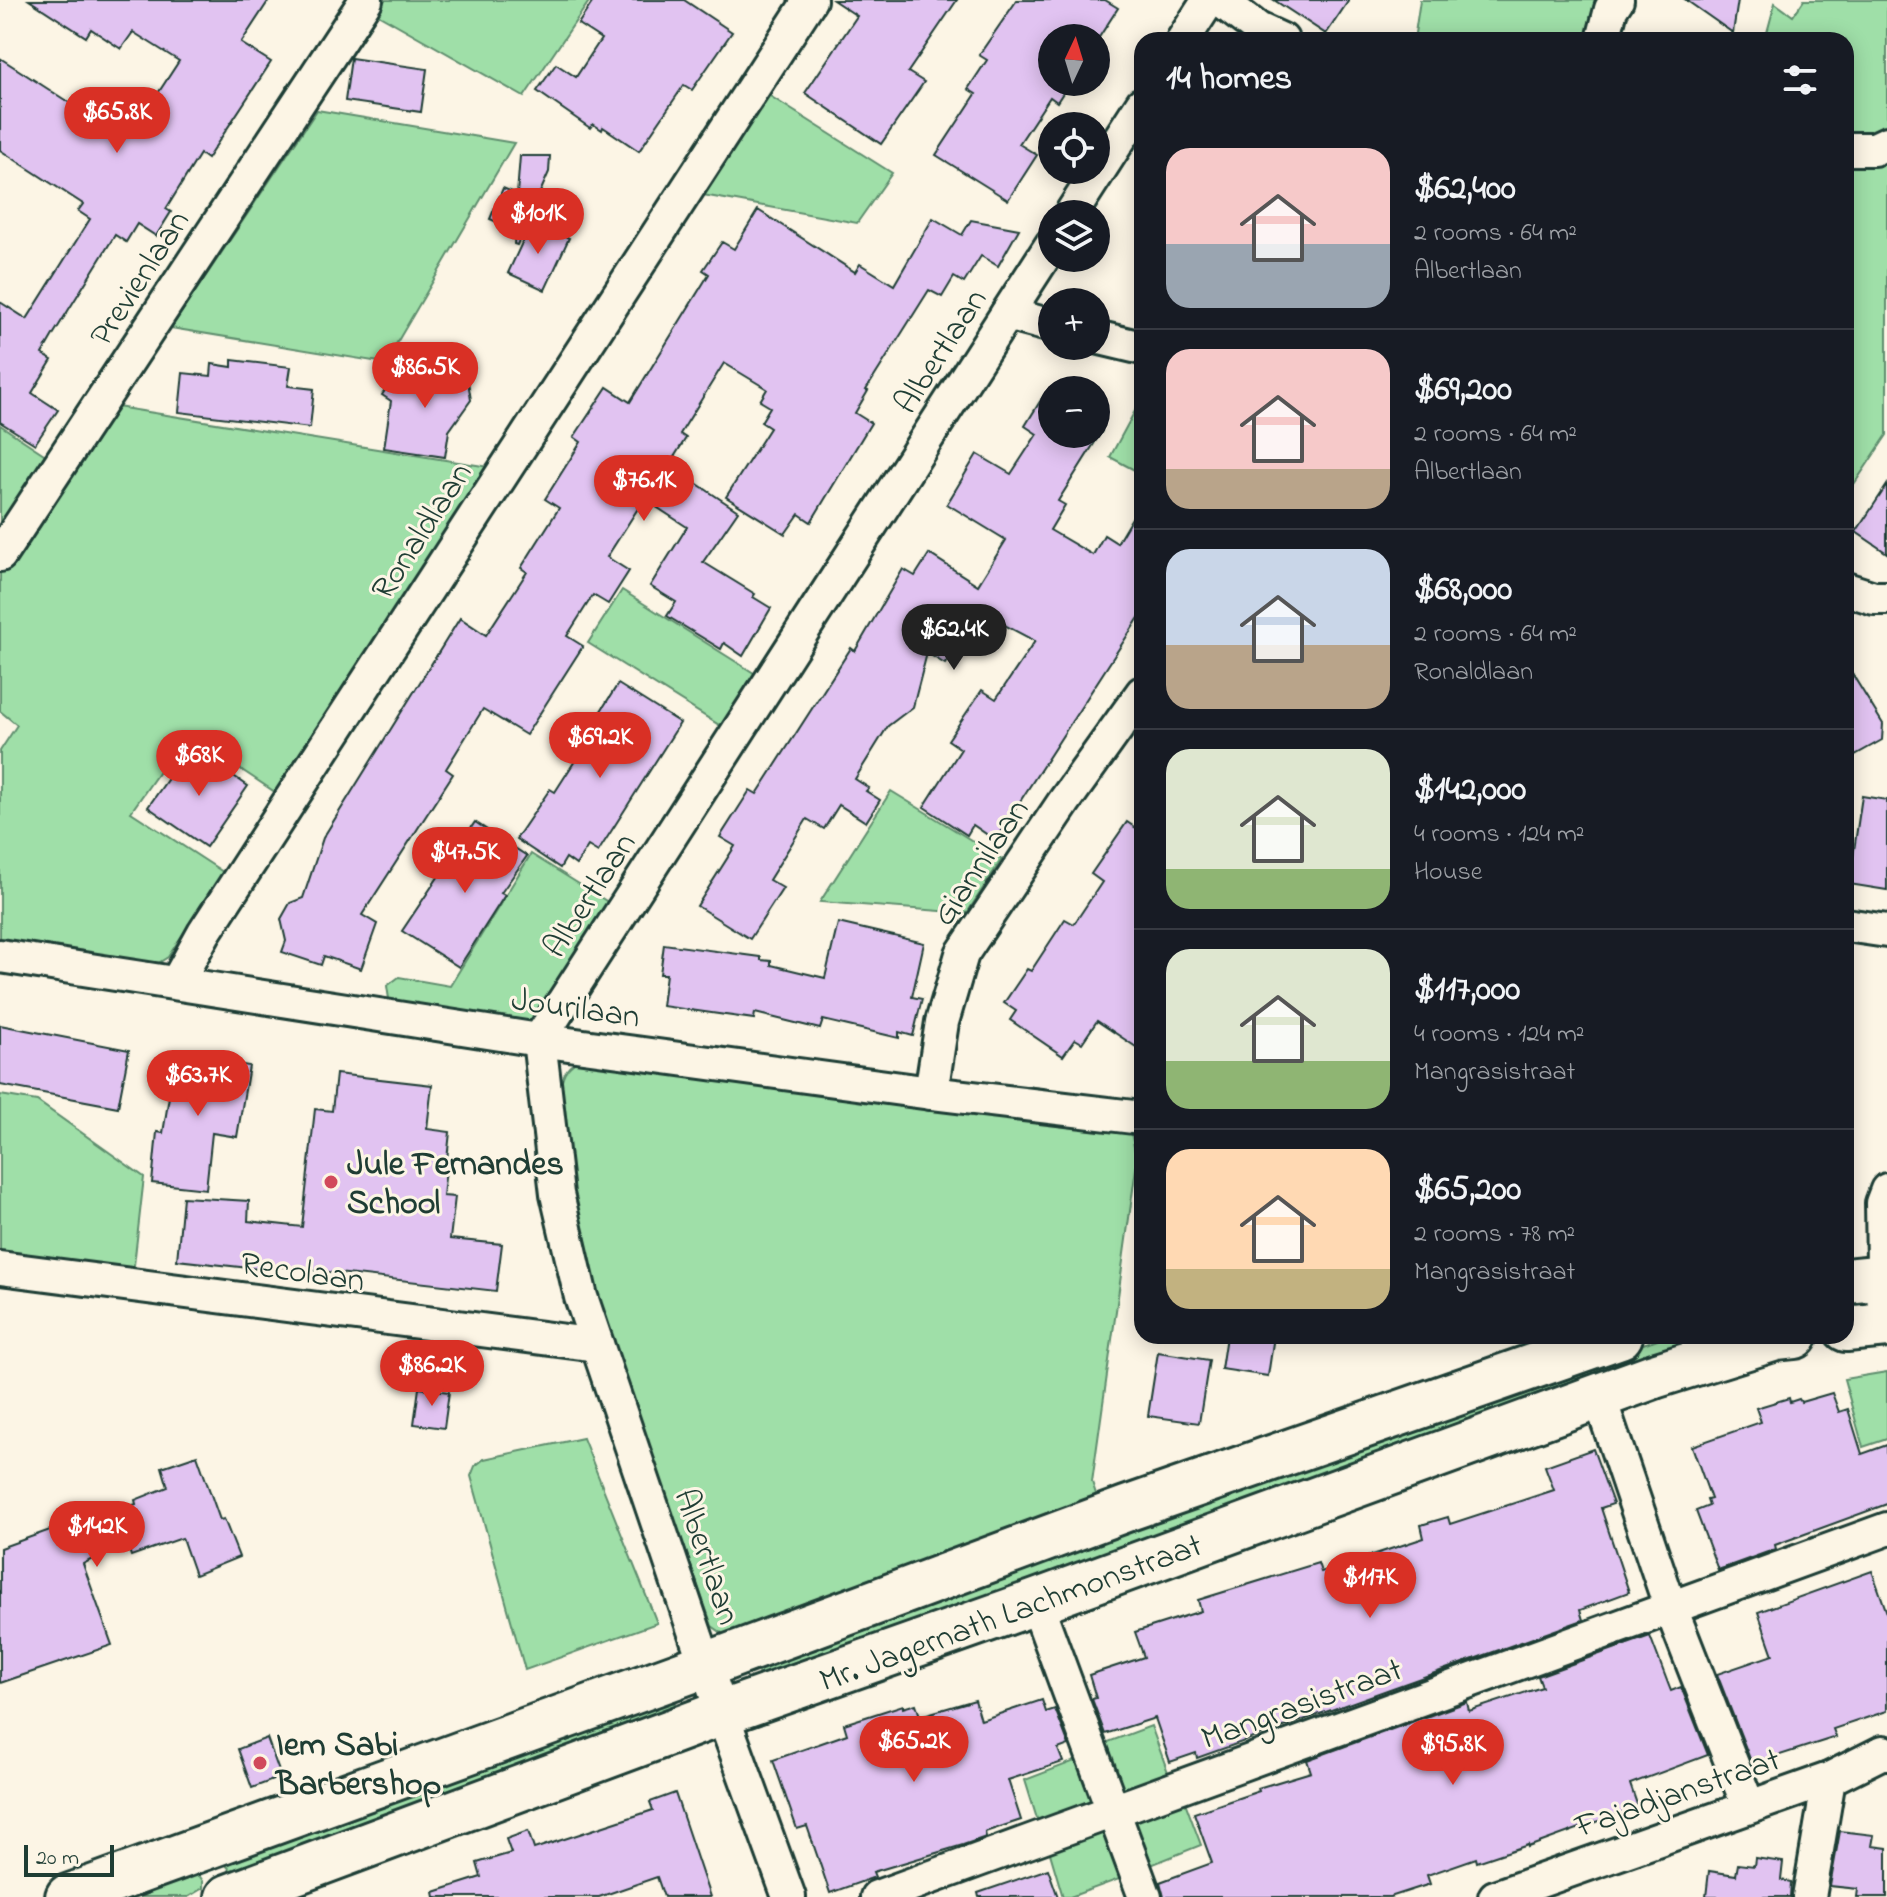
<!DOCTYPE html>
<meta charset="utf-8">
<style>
:root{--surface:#171b24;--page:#20242c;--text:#f1f3f6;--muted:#9ea1a6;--line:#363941;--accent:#d93025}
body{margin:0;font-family:"Indie Flower",sans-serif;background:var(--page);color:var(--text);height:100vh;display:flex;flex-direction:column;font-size:30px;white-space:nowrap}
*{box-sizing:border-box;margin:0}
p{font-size:26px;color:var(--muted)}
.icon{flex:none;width:44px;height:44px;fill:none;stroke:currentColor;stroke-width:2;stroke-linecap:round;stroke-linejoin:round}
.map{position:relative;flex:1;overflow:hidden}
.sheet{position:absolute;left:1134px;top:32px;width:720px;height:1312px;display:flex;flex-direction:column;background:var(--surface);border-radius:24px;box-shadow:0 4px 20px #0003}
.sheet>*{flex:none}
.needle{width:52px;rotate:4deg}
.tools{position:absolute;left:1038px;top:24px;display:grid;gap:16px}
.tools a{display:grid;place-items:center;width:72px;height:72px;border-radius:50%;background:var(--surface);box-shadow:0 4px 20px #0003;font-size:40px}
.scale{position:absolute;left:24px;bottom:20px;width:90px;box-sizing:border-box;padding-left:8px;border:4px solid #1f3d34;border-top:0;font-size:22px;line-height:28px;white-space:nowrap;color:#1f3d34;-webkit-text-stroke:6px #fcf5e5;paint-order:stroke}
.price{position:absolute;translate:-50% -68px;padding:0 18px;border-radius:28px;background:var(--accent);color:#fff;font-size:26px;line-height:52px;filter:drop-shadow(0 2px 4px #0008)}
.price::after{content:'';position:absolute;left:50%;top:48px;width:24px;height:18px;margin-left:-12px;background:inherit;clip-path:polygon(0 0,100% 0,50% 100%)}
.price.active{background:#222;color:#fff}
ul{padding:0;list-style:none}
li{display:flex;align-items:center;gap:24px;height:200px;padding:0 32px}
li+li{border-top:2px solid var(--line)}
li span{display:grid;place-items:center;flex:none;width:224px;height:160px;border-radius:24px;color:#555}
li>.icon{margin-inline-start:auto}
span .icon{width:96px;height:96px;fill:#fffc;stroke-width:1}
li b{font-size:34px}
h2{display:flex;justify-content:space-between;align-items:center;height:96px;padding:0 32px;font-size:34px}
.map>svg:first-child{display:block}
</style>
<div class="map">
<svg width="1887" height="1897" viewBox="0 0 1887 1897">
<rect width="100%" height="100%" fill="#fcf5e5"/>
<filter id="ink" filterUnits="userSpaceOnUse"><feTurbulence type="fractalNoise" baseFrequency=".0125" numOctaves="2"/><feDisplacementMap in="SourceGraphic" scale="16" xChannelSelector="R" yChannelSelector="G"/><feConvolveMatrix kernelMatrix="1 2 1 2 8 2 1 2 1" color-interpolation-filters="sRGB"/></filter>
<g filter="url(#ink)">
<!-- green -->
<g fill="#9fdfa8" stroke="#5f8e6e" stroke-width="2">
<path d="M 385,0 L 590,0 L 524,97 L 376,13 Z"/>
<path d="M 1420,0 L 1601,0 L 1591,40 L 1414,40 Z"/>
<path d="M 1804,0 L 1887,0 L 1887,130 L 1846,140 L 1846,40 L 1765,40 L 1775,3 L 1793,16 Z"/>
<path d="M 762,91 L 892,173 L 857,223 L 692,193 Z"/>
<path d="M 317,110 L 514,143 L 385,363 L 171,328 Z"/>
<path d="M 1887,155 L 1887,435 L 1846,496 L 1846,160 Z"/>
<path d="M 1142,398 L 1142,474 L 1110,457 Z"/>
<path d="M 117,407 L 489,467 L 275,792 L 186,733 L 131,812 L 223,872 L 168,957 L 152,967 L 0,946 L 0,751 L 17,725 L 0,711 L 0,571 Z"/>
<path d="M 0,425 L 47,456 L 0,527 Z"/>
<path d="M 622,590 L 757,675 L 724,728 L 588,643 Z"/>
<path d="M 891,791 L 1002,859 L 967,913 L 820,902 Z"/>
<path d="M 531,854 L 611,904 L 534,1019 L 523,1023 L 396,1005 L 389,999 L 387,986 L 399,977 L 450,986 Z"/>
<path d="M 584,1057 L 1131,1133 L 1137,1161 L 1092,1482 L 1099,1503 L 736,1635 L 722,1633 L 712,1626 L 584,1261 L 560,1089 C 563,1072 568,1065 584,1057 Z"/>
<path d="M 0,1095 L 37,1101 L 144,1177 L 132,1283 L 0,1265 Z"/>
<path d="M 1666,1336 L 1756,1336 L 761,1682 L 757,1669 L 761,1665 L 1480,1401 Z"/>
<path d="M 1887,1372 L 1887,1439 L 1863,1447 L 1844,1379 Z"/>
<path d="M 583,1438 L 657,1623 L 525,1670 L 471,1476 L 475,1466 L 484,1459 Z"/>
<path d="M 668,1699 L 677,1705 L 677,1710 L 233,1873 L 226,1865 L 229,1859 Z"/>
<path d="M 1151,1726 L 1169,1775 L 1127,1791 L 1118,1791 L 1100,1745 Z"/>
<path d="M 1085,1757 L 1094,1799 L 1090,1804 L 1038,1822 L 1025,1780 Z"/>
<path d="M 1182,1794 L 1201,1845 L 1141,1869 L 1126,1815 Z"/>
<path d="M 1104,1828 L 1122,1878 L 1070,1897 L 1063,1897 L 1047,1843 Z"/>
<path d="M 196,1871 L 203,1881 L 203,1888 L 188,1897 L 114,1897 Z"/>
</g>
<!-- building -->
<g fill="#e1c3f1" stroke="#1f3d34" stroke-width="2">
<path d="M 29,0 L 269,0 L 241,43 L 271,62 L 207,159 L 200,154 L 166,209 L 171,212 L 156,236 L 137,224 L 126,242 L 115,235 L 53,335 L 42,354 L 52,360 L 32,393 L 58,410 L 35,444 L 0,422 L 0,302 L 27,319 L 90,219 L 78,211 L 83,204 L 0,150 L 0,58 L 124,138 L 129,131 L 132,133 L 179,61 L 133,32 L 121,49 L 91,29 L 86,37 Z"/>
<path d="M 594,0 L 684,0 L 732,32 L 692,90 L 684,85 L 639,151 L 603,127 L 602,130 L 593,124 L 590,128 L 537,91 L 556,64 L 576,77 L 601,39 L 578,24 Z"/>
<path d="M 833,0 L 957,0 L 908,72 L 924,82 L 881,144 L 805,93 L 857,16 Z"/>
<path d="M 1017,0 L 1105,0 L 1118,8 L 1096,42 L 1096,38 L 1052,38 L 1052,82 L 1070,82 L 1057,102 L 1050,97 L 1019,144 L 1037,155 L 1008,200 L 936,155 L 976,94 L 968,89 L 987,60 L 979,55 Z"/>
<path d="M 1274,0 L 1349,0 L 1326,34 Z"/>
<path d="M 1686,0 L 1738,0 L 1733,33 Z"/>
<path d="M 351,58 L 427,69 L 421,112 L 345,101 Z"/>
<path d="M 520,156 L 550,156 L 549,172 L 517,245 L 514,244 L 515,230 L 490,219 L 503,188 L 517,194 Z"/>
<path d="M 758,210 L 855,272 L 860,264 L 894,285 L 933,218 L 962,235 L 971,220 L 1019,229 L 998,266 L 981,256 L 964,283 L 954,277 L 942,297 L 929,290 L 866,390 L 868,391 L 855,413 L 871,423 L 811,522 L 799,514 L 785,534 L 726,497 L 770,428 L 761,422 L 770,407 L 760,401 L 767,389 L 724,363 L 680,434 L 686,438 L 669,465 L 738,511 L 703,562 L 755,594 L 753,597 L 771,608 L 743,656 L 724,643 L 721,649 L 667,616 L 676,602 L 650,586 L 687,527 L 644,499 L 607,557 L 629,571 L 608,604 L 593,595 L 567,636 L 583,646 L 526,735 L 483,709 L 446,769 L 453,774 L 362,915 L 377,924 L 361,969 L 324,956 L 321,965 L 282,952 L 286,941 L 281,919 L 290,903 L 303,898 L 323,838 L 460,618 L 486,635 L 527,572 L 521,568 L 559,508 L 545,499 L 581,442 L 574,437 L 607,387 L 630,402 L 709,274 L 703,270 L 722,242 L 734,249 Z"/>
<path d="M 532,221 L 569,238 L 545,290 L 508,273 Z"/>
<path d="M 232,360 L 291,367 L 288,386 L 314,389 L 310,428 L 179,412 L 183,373 L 211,376 L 212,364 L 232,367 Z"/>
<path d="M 402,364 L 422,377 L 466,369 L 471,400 L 449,431 L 445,457 L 384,448 L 391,401 L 382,395 Z"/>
<path d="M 1044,395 L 1052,400 L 1052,434 L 1096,434 L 1096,427 L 1102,431 L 1058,501 L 1065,505 L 1050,530 L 1093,555 L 1104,535 L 1117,543 L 1142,501 L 1142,613 L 995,840 L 973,825 L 967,835 L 924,807 L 961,749 L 948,740 L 982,690 L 996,699 L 1035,641 L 978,611 L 945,664 L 927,653 L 913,707 L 888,726 L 855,779 L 869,788 L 866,791 L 880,800 L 866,822 L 839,805 L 824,829 L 807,819 L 769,880 L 783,888 L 750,939 L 697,906 L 735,846 L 720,837 L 750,790 L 757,794 L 851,648 L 855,651 L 903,569 L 915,576 L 929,554 L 978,585 L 1006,540 L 947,504 L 977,454 L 1011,474 L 1037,434 L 1025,426 Z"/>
<path d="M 1887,485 L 1887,553 L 1856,532 Z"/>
<path d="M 1846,664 L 1883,724 L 1882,740 L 1846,760 Z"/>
<path d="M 618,684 L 680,723 L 598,852 L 588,846 L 576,865 L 566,858 L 560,868 L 516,839 L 550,789 L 555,792 L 596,728 L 592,725 Z"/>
<path d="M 196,750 L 248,786 L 206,847 L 148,807 L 174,770 L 180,773 Z"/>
<path d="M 1862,796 L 1887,800 L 1887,890 L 1849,884 Z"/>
<path d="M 475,822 L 527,856 L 501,893 L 505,895 L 459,967 L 402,931 Z"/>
<path d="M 1127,822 L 1142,832 L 1142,1051 L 1097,1021 L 1082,1043 L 1075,1039 L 1063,1056 L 1010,1020 L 1016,1011 L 1004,1003 L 1027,969 L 1031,971 L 1065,919 L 1074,924 L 1102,882 L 1091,874 Z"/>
<path d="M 838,923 L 924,943 L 912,997 L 922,999 L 913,1036 L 899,1032 L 899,1038 L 823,1020 L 820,1029 L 755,1013 L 754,1019 L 662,1006 L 666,974 L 660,974 L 664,944 L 761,957 L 761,960 L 771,961 L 771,965 L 825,978 Z"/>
<path d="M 0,1025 L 129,1050 L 118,1107 L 0,1085 Z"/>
<path d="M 176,1054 L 249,1066 L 237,1137 L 212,1133 L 206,1189 L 152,1183 L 157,1132 L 163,1133 Z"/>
<path d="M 336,1074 L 432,1085 L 427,1129 L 450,1132 L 443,1196 L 455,1197 L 450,1239 L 502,1244 L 496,1291 L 268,1265 L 268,1270 L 177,1260 L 183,1197 L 249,1201 L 248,1221 L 302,1227 L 315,1109 L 332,1111 Z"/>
<path d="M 1226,1336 L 1274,1336 L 1268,1376 L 1221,1369 Z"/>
<path d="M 1158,1352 L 1209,1360 L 1199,1423 L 1148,1416 Z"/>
<path d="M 419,1388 L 449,1392 L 444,1428 L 414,1424 Z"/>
<path d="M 1832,1393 L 1839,1412 L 1848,1409 L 1862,1454 L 1887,1445 L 1887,1504 L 1775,1545 L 1776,1549 L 1718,1570 L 1696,1511 L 1709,1506 L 1707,1500 L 1711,1499 L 1692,1446 L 1761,1422 L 1756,1408 L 1789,1398 L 1790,1402 L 1799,1399 L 1801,1402 Z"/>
<path d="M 1593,1449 L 1613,1504 L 1601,1508 L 1629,1592 L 1580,1610 L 1583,1620 L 1197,1758 L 1196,1753 L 1170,1762 L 1155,1718 L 1105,1734 L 1092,1699 L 1096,1698 L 1089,1675 L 1144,1657 L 1135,1632 L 1201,1611 L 1198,1600 L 1318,1563 L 1321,1572 L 1424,1538 L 1421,1525 L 1448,1517 L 1450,1524 L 1554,1490 L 1545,1466 Z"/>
<path d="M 197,1455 L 220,1520 L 224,1519 L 239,1557 L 195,1575 L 182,1538 L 131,1556 L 126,1541 L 83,1564 L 112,1645 L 0,1683 L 0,1548 L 75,1521 L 76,1524 L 136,1504 L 135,1500 L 168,1487 L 162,1467 Z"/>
<path d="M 1872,1571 L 1887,1613 L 1887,1711 L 1833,1729 L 1836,1737 L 1752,1764 L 1717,1674 L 1773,1655 L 1758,1612 Z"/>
<path d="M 1650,1636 L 1669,1686 L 1671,1691 L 1681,1687 L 1708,1755 L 1630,1784 L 1638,1807 L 1528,1847 L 1528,1845 L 1477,1862 L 1476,1858 L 1427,1875 L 1430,1884 L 1390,1897 L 1164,1897 L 1160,1882 L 1212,1863 L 1194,1813 L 1259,1791 L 1258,1788 L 1311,1772 L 1307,1760 L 1467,1702 L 1469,1711 L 1542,1687 L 1538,1676 Z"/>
<path d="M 975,1700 L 981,1720 L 1042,1700 L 1046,1712 L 1055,1709 L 1069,1745 L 1058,1749 L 1063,1762 L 1008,1780 L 1021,1820 L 985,1832 L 986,1837 L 963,1845 L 873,1872 L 875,1877 L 830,1893 L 807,1826 L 797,1829 L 773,1760 L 847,1734 L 844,1724 L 903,1705 L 903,1708 L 916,1704 L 920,1716 Z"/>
<path d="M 267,1738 L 281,1777 L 252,1788 L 238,1749 Z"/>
<path d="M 675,1793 L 710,1897 L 664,1897 L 657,1877 L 599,1897 L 435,1897 L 434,1892 L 481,1877 L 477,1863 L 511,1853 L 506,1839 L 528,1831 L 534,1849 L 653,1810 L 650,1802 Z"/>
<path d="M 1840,1831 L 1874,1835 L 1872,1846 L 1887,1848 L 1887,1897 L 1857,1897 L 1858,1889 L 1830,1886 Z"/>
<path d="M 1755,1858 L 1783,1862 L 1781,1880 L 1791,1882 L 1790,1897 L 1706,1897 L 1709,1871 L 1736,1875 L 1738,1864 L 1754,1866 Z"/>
<path d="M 1048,1869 L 1058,1897 L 979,1897 L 978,1893 Z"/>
</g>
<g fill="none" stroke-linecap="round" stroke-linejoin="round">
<defs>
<g id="minor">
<path d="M 1220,0 L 1258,29 L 1282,40"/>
<path d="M 1183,40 L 1209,0"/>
<path d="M 1603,40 L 1611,9 L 1617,0"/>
<path d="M 1846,149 L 1874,149 L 1887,143"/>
<path d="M 1071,214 L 1142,104"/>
<path d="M 1007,314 L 1052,326"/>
<path d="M 1096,337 L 1142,348"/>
<path d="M 0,555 L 366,0"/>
<path d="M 1846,589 L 1874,598 L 1887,598"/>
<path d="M 1846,925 L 1887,931"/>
<path d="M 0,956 L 539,1040 L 931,1093 L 1142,1118"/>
<path d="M 177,982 L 204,933 L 810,0"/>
<path d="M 931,1093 L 942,1022 L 962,954 L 1064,802 L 1142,693"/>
<path d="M 0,1268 L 597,1345"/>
<path d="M 1884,1325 L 1882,1203 L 1887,1190"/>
<path d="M 1599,1396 L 1670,1606 L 1748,1805"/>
<path d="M 1036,1602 L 1145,1897"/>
<path d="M 789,1897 L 722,1713 L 581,1297 L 557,1194 L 539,1040 L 1052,244"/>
<path d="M 877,1897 L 1887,1529"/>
<path d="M 1495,1897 L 1829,1779 L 1883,1752 L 1887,1753"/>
<path d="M 1809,1897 L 1829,1779"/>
</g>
<g id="secondary">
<path d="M 1846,1281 L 1887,1277"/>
<path d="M 1846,1329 L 1887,1325"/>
<path d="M 68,1897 L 706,1665 L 1126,1509 L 1620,1336"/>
<path d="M 228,1897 L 722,1713 L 1036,1602 L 1654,1376 L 1776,1338 L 1795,1336"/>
</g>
</defs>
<!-- minor casing -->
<use href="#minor" stroke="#1f3d34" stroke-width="38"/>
<!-- secondary casing -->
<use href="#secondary" stroke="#1f3d34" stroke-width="50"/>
<!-- minor -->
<use href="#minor" stroke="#fcf5e5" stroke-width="32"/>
<!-- secondary -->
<use href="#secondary" stroke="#fcf5e5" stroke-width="44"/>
</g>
</g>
<!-- markers -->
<g fill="#d1495b" stroke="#fcf5e5" stroke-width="3">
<circle cx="331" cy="1182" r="8"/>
<circle cx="260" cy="1763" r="8"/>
</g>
<g text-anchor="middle" stroke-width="6" stroke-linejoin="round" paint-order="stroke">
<!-- street labels -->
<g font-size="34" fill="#1f3d34" stroke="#fcf5e5">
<text transform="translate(138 277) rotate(-57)" y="12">Previenlaan</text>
<text transform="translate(939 350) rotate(-57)" y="12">Albertlaan</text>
<text transform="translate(420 530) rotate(-57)" y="12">Ronaldlaan</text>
<text transform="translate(979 861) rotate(-56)" y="12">Giannilaan</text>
<text transform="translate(588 894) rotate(-57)" y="12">Albertlaan</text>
<text transform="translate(576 1006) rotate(8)" y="12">Jourilaan</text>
<text transform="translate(303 1270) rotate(8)" y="12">Recolaan</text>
<text transform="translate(709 1556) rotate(71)" y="12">Albertlaan</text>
<text transform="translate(1010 1611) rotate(-20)" y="12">Mr. Jagernath Lachmonstraat</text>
<text transform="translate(1301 1702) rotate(-20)" y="12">Mangrasistraat</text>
<text transform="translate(1677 1791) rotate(-19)" y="12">Fajadjanstraat</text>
</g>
<!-- poi labels -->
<g font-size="34" font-weight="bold" fill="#1f3d34" stroke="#fcf5e5" text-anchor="start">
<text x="347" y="1174">Jule Fernandes<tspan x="347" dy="39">School</tspan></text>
<text x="276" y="1755">Iem Sabi<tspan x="276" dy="39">Barbershop</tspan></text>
</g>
</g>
</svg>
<div class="tools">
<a><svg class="needle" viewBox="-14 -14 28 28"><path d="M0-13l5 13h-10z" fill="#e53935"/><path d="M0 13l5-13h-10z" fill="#9ea1a6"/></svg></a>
<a><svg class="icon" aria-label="locate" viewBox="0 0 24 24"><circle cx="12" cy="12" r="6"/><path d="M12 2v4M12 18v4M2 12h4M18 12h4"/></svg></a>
<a><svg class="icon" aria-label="layers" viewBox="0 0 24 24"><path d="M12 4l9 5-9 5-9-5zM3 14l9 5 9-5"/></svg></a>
<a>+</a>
<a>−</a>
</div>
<div class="scale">20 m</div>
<b class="price" style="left:117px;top:155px">$65.8K</b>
<b class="price" style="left:538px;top:256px">$101K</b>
<b class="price" style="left:425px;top:410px">$86.5K</b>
<b class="price" style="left:644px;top:523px">$76.1K</b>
<b class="price active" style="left:954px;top:672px">$62.4K</b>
<b class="price" style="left:600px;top:780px">$69.2K</b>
<b class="price" style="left:199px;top:798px">$68K</b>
<b class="price" style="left:465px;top:895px">$47.5K</b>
<b class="price" style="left:198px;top:1118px">$63.7K</b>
<b class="price" style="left:432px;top:1408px">$86.2K</b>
<b class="price" style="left:97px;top:1569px">$142K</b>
<b class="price" style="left:1370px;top:1620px">$117K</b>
<b class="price" style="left:914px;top:1784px">$65.2K</b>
<b class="price" style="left:1453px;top:1787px">$95.8K</b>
<section class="sheet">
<h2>14 homes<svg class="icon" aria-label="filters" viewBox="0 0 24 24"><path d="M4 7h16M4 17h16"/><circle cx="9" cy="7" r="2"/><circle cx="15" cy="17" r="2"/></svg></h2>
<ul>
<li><span style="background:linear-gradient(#f6c9c9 60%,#9aa5b1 0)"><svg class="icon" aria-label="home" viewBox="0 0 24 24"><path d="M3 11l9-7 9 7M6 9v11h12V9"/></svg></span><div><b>$62,400</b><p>2 rooms · 64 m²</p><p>Albertlaan</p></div></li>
<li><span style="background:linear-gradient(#f6c9c9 75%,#b9a48a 0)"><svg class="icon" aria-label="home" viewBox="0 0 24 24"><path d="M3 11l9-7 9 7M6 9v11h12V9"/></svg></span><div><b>$69,200</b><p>2 rooms · 64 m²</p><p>Albertlaan</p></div></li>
<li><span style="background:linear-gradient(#c9d6e8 60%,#b9a48a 0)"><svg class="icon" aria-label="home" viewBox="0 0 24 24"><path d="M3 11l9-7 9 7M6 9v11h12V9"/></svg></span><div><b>$68,000</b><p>2 rooms · 64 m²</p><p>Ronaldlaan</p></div></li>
<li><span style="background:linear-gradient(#dfe7d0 75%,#8fb573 0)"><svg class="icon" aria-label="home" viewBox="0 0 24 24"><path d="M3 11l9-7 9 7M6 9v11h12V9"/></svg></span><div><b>$142,000</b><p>4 rooms · 124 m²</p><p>House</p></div></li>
<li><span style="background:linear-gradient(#dfe7d0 70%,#8fb573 0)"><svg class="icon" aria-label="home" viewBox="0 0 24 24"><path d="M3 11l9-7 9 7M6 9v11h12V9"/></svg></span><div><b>$117,000</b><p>4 rooms · 124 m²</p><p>Mangrasistraat</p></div></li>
<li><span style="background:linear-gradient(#ffd9b3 75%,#c2b280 0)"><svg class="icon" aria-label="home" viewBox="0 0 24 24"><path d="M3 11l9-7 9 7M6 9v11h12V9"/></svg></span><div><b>$65,200</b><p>2 rooms · 78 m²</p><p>Mangrasistraat</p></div></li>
</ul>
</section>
</div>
